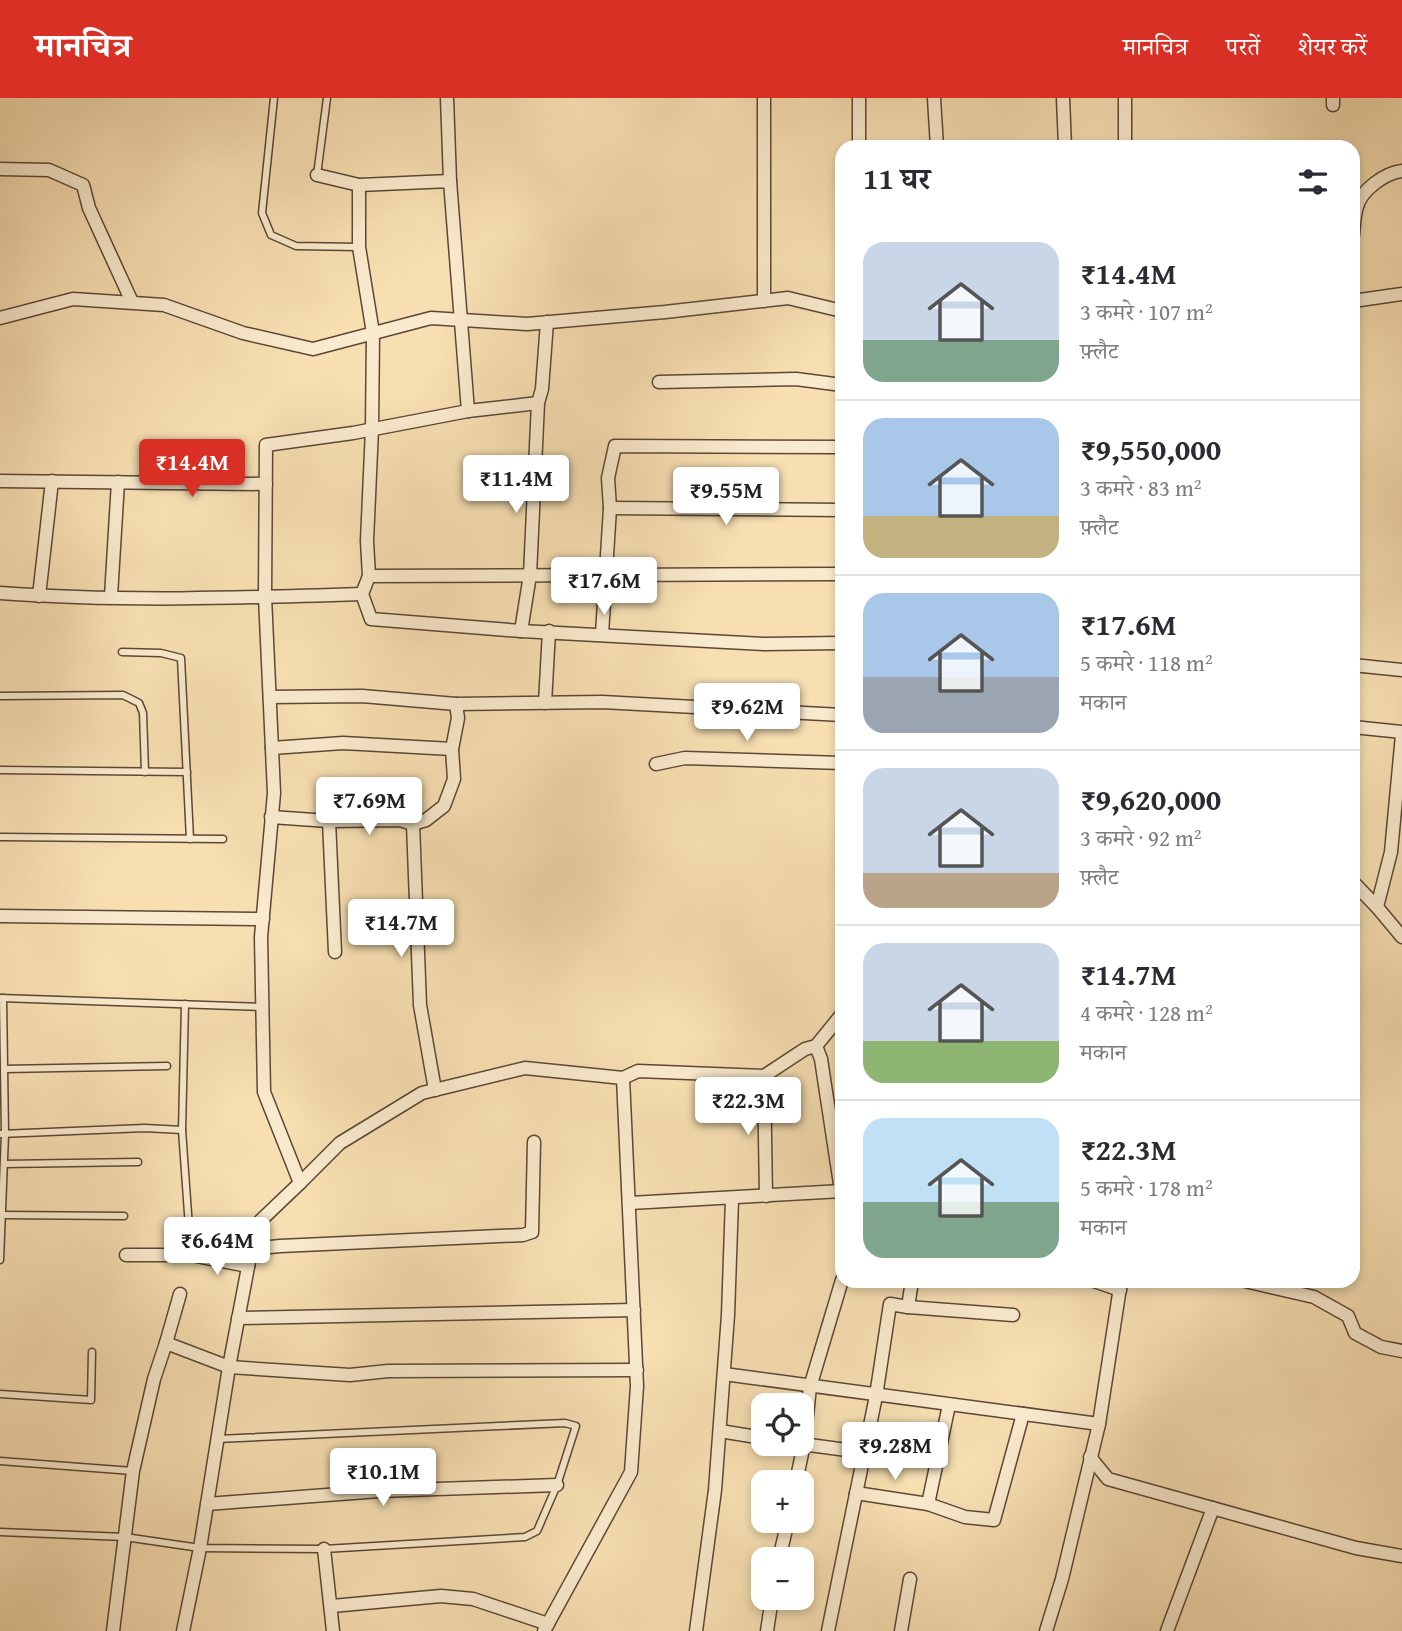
<!DOCTYPE html>
<html lang="hi">
<meta charset="utf-8">
<style>
:root{--surface:#fff;--page:#f2f2f3;--text:#2b2b33;--muted:#7c7c81;--line:#e1e1e2;--accent:#d93025}
body{margin:0;font-family:"Gentium Book Plus","Noto Serif Devanagari",serif;background:var(--page);color:var(--text);height:100vh;display:flex;flex-direction:column;font-size:26px;white-space:nowrap}
*{box-sizing:border-box;margin:0}
p{font-size:23px;color:var(--muted)}
.icon{flex:none;width:38px;height:38px;fill:none;stroke:currentColor;stroke-width:2;stroke-linecap:round;stroke-linejoin:round}
.map{position:relative;flex:1;overflow:hidden}
.panel{position:absolute;left:835px;top:42px;width:525px;height:1148px;display:flex;flex-direction:column;background:var(--surface);border-radius:21px;box-shadow:0 4px 10px #0003}
.panel>*{flex:none}
.buttons{position:absolute;left:751px;top:1295px;display:grid;gap:14px}
.buttons a{display:grid;place-items:center;width:63px;height:63px;border-radius:14px;background:var(--surface);box-shadow:0 4px 10px #0003;font-size:35px}
.price{position:absolute;translate:-50% -60px;padding:0 16px;border-radius:7px;background:#fff;color:#222;font-size:23px;line-height:46px;filter:drop-shadow(0 2px 4px #0008)}
.price::after{content:'';position:absolute;left:50%;top:42px;width:21px;height:16px;margin-left:-10px;background:inherit;clip-path:polygon(0 0,100% 0,50% 100%)}
.price.current{background:var(--accent);color:#fff}
ul{padding:0;list-style:none}
li{display:flex;align-items:center;gap:21px;height:175px;padding:0 28px}
li+li{border-top:2px solid var(--line)}
li span{display:grid;place-items:center;flex:none;width:196px;height:140px;border-radius:21px;color:#555}
li>.icon{margin-inline-start:auto}
span .icon{width:84px;height:84px;fill:#fffc;stroke-width:1}
li b{font-size:30px}
h2{display:flex;justify-content:space-between;align-items:center;height:84px;padding:0 28px;font-size:30px}
header{display:flex;align-items:center;gap:42px;box-sizing:border-box;height:98px;padding:0 35px;background:var(--accent);color:#fff}
header strong{font-size:33px}
nav{display:flex;gap:38px;margin-inline-start:auto;font-size:24px}
.map>svg:first-child{display:block}
</style>
<header>
<strong>मानचित्र</strong>
<nav><a>मानचित्र</a><a>परतें</a><a>शेयर करें</a></nav>
</header>
<div class="map">
<svg width="1402" height="1533" viewBox="0 0 1402 1533">
<rect width="100%" height="100%" fill="#f7dfb2"/>
<filter id="stains"><feTurbulence type="fractalNoise" baseFrequency=".00286" numOctaves="4"/><feColorMatrix values="0 0 0 0 .2 0 0 0 0 .09 0 0 0 0 .02 0 0 0 .5 -.17"/></filter>
<radialGradient id="worn" r=".72"><stop offset=".6" stop-color="#630" stop-opacity="0"/><stop offset="1" stop-color="#630" stop-opacity=".3"/></radialGradient>
<g fill="none" stroke-linecap="round" stroke-linejoin="round">
<defs>
<g id="service">
<path d="M 274,0 L 262,115 L 271,137 L 296,148 L 359,149"/>
<path d="M 317,77 L 327,0"/>
<path d="M 122,554 L 161,555 L 181,560 L 190,741"/>
<path d="M 0,598 L 123,597 L 139,605 L 143,615 L 145,674"/>
<path d="M 0,672 L 187,674"/>
<path d="M 0,739 L 223,741"/>
<path d="M 0,900 L 263,909"/>
<path d="M 185,906 L 182,1032 L 191,1157"/>
<path d="M 4,971 L 167,968"/>
<path d="M 0,1036 L 145,1030 L 182,1032"/>
<path d="M 4,1066 L 138,1064"/>
<path d="M 2,1117 L 124,1118"/>
<path d="M 0,1162 L 5,1036 L 3,900"/>
<path d="M 0,1296 L 91,1302 L 92,1254"/>
<path d="M 0,1363 L 133,1373"/>
<path d="M 0,1434 L 125,1439 L 200,1450 L 324,1451 L 525,1439 L 537,1433 L 557,1387 L 576,1328 L 565,1325 L 217,1341"/>
</g>
<g id="minor">
<path d="M 447,0 L 450,83"/>
<path d="M 934,0 L 937,49"/>
<path d="M 1063,0 L 1065,49"/>
<path d="M 1125,0 L 1125,49"/>
<path d="M 1333,7 L 1333,0"/>
<path d="M 859,49 L 859,0"/>
<path d="M 0,71 L 49,72 L 83,87 L 89,110 L 132,204"/>
<path d="M 359,87 L 359,149 L 373,235 L 372,331 L 367,443 L 369,478 L 362,496 L 371,521 L 521,533 L 764,546 L 842,545"/>
<path d="M 1353,137 C 1354,128 1354,118 1357,109 C 1361,92 1385,75 1402,73"/>
<path d="M 764,203 L 764,0"/>
<path d="M 1353,203 L 1402,196"/>
<path d="M 0,220 L 73,201 L 164,207 L 243,235 L 313,251 L 431,220 L 527,226 L 665,214 L 788,200 L 842,213"/>
<path d="M 659,284 L 796,281 L 842,287"/>
<path d="M 468,313 L 538,305"/>
<path d="M 0,383 L 266,386"/>
<path d="M 610,410 L 842,412"/>
<path d="M 369,478 L 842,476"/>
<path d="M 0,495 C 120,504 242,500 362,496"/>
<path d="M 39,498 L 52,383"/>
<path d="M 111,498 L 118,384"/>
<path d="M 521,533 L 530,477 L 538,305 L 542,291 L 547,224"/>
<path d="M 602,536 L 610,410 L 608,380 L 615,348 L 842,349"/>
<path d="M 1353,567 L 1402,572"/>
<path d="M 270,599 L 362,598 L 456,606 L 602,604 L 842,617"/>
<path d="M 545,605 L 549,533"/>
<path d="M 1353,629 L 1402,634"/>
<path d="M 272,650 L 343,645 L 452,651"/>
<path d="M 656,666 L 685,660 L 842,665"/>
<path d="M 271,719 L 329,723 L 400,722 L 413,726 L 426,722 L 444,708 L 454,681 L 452,651 L 458,620 L 456,606"/>
<path d="M 329,723 L 335,854"/>
<path d="M 413,726 L 420,907 L 435,992"/>
<path d="M 1353,784 L 1377,809 L 1391,754 L 1402,637"/>
<path d="M 1377,809 L 1402,839"/>
<path d="M 0,818 L 263,821"/>
<path d="M 816,948 L 821,961 L 842,1099"/>
<path d="M 764,978 L 766,1098"/>
<path d="M 623,980 L 638,973 L 764,978 L 805,951 L 816,948 L 842,916"/>
<path d="M 300,1085 L 340,1045 L 422,995 L 525,970 L 623,980 L 637,1288 L 631,1374 L 544,1533"/>
<path d="M 630,1105 L 842,1093"/>
<path d="M 252,1151 L 280,1148 L 523,1137 L 532,1134 L 534,1044"/>
<path d="M 126,1157 L 191,1157 L 248,1168"/>
<path d="M 1094,1183 L 1120,1192"/>
<path d="M 1245,1183 L 1314,1199 L 1348,1218 L 1355,1235 L 1381,1249 L 1402,1253"/>
<path d="M 908,1209 L 1013,1217"/>
<path d="M 238,1220 L 634,1212"/>
<path d="M 166,1245 L 180,1196"/>
<path d="M 724,1276 L 1099,1326 L 1062,1481 L 1046,1533"/>
<path d="M 1099,1326 L 1121,1183"/>
<path d="M 720,1333 L 763,1340"/>
<path d="M 802,1346 L 869,1355"/>
<path d="M 1090,1359 L 1108,1381 L 1356,1450 L 1402,1458"/>
<path d="M 796,1384 L 804,1346 L 810,1289 L 842,1182"/>
<path d="M 856,1395 L 928,1406 L 965,1419 L 994,1422 L 1023,1316"/>
<path d="M 207,1406 L 379,1393 L 557,1387"/>
<path d="M 928,1406 L 949,1307"/>
<path d="M 324,1451 L 333,1533"/>
<path d="M 779,1461 L 788,1423"/>
<path d="M 332,1508 L 441,1498 L 473,1501 L 548,1526"/>
<path d="M 113,1533 L 133,1373 L 154,1281 L 166,1245 L 229,1269 L 350,1277 L 388,1273 L 637,1272"/>
<path d="M 183,1533 L 200,1450 L 229,1269 L 256,1127 L 300,1085 L 264,994 L 261,839 L 274,695 L 265,499 L 266,347 L 353,335 L 468,313 L 450,83 L 359,87 L 317,77"/>
<path d="M 696,1533 L 715,1392 L 728,1217 L 732,1101"/>
<path d="M 767,1533 L 772,1500"/>
<path d="M 828,1533 L 876,1298 L 890,1206 L 908,1209 L 912,1183"/>
<path d="M 901,1533 L 910,1481"/>
<path d="M 1167,1533 L 1213,1410"/>
</g>
</defs>
<!-- service casing -->
<use href="#service" stroke="#5c4736" stroke-width="9"/>
<!-- minor casing -->
<use href="#minor" stroke="#5c4736" stroke-width="15"/>
<!-- service -->
<use href="#service" stroke="#faeacd" stroke-width="6"/>
<!-- minor -->
<use href="#minor" stroke="#faeacd" stroke-width="12"/>
</g>
<rect width="100%" height="100%" filter="url(#stains)"/>
<rect width="100%" height="100%" fill="url(#worn)"/>
</svg>
<div class="buttons">
<a><svg class="icon" aria-label="locate" viewBox="0 0 24 24"><circle cx="12" cy="12" r="6"/><path d="M12 2v4M12 18v4M2 12h4M18 12h4"/></svg></a>
<a>+</a>
<a>−</a>
</div>
<b class="price current" style="left:192px;top:401px">₹14.4M</b>
<b class="price" style="left:516px;top:417px">₹11.4M</b>
<b class="price" style="left:726px;top:429px">₹9.55M</b>
<b class="price" style="left:604px;top:519px">₹17.6M</b>
<b class="price" style="left:747px;top:645px">₹9.62M</b>
<b class="price" style="left:369px;top:739px">₹7.69M</b>
<b class="price" style="left:401px;top:861px">₹14.7M</b>
<b class="price" style="left:748px;top:1039px">₹22.3M</b>
<b class="price" style="left:217px;top:1179px">₹6.64M</b>
<b class="price" style="left:895px;top:1384px">₹9.28M</b>
<b class="price" style="left:383px;top:1410px">₹10.1M</b>
<section class="panel">
<h2>11 घर<svg class="icon" aria-label="filters" viewBox="0 0 24 24"><path d="M4 7h16M4 17h16"/><circle cx="9" cy="7" r="2"/><circle cx="15" cy="17" r="2"/></svg></h2>
<ul>
<li><span style="background:linear-gradient(#c9d6e8 70%,#7fa58c 0)"><svg class="icon" aria-label="home" viewBox="0 0 24 24"><path d="M3 11l9-7 9 7M6 9v11h12V9"/></svg></span><div><b>₹14.4M</b><p>3 कमरे · 107 m²</p><p>फ़्लैट</p></div></li>
<li><span style="background:linear-gradient(#a9c7e8 70%,#c2b280 0)"><svg class="icon" aria-label="home" viewBox="0 0 24 24"><path d="M3 11l9-7 9 7M6 9v11h12V9"/></svg></span><div><b>₹9,550,000</b><p>3 कमरे · 83 m²</p><p>फ़्लैट</p></div></li>
<li><span style="background:linear-gradient(#a9c7e8 60%,#9aa5b1 0)"><svg class="icon" aria-label="home" viewBox="0 0 24 24"><path d="M3 11l9-7 9 7M6 9v11h12V9"/></svg></span><div><b>₹17.6M</b><p>5 कमरे · 118 m²</p><p>मकान</p></div></li>
<li><span style="background:linear-gradient(#c9d6e8 75%,#b9a48a 0)"><svg class="icon" aria-label="home" viewBox="0 0 24 24"><path d="M3 11l9-7 9 7M6 9v11h12V9"/></svg></span><div><b>₹9,620,000</b><p>3 कमरे · 92 m²</p><p>फ़्लैट</p></div></li>
<li><span style="background:linear-gradient(#c9d6e8 70%,#8fb573 0)"><svg class="icon" aria-label="home" viewBox="0 0 24 24"><path d="M3 11l9-7 9 7M6 9v11h12V9"/></svg></span><div><b>₹14.7M</b><p>4 कमरे · 128 m²</p><p>मकान</p></div></li>
<li><span style="background:linear-gradient(#bfe0f5 60%,#7fa58c 0)"><svg class="icon" aria-label="home" viewBox="0 0 24 24"><path d="M3 11l9-7 9 7M6 9v11h12V9"/></svg></span><div><b>₹22.3M</b><p>5 कमरे · 178 m²</p><p>मकान</p></div></li>
</ul>
</section>
</div>
